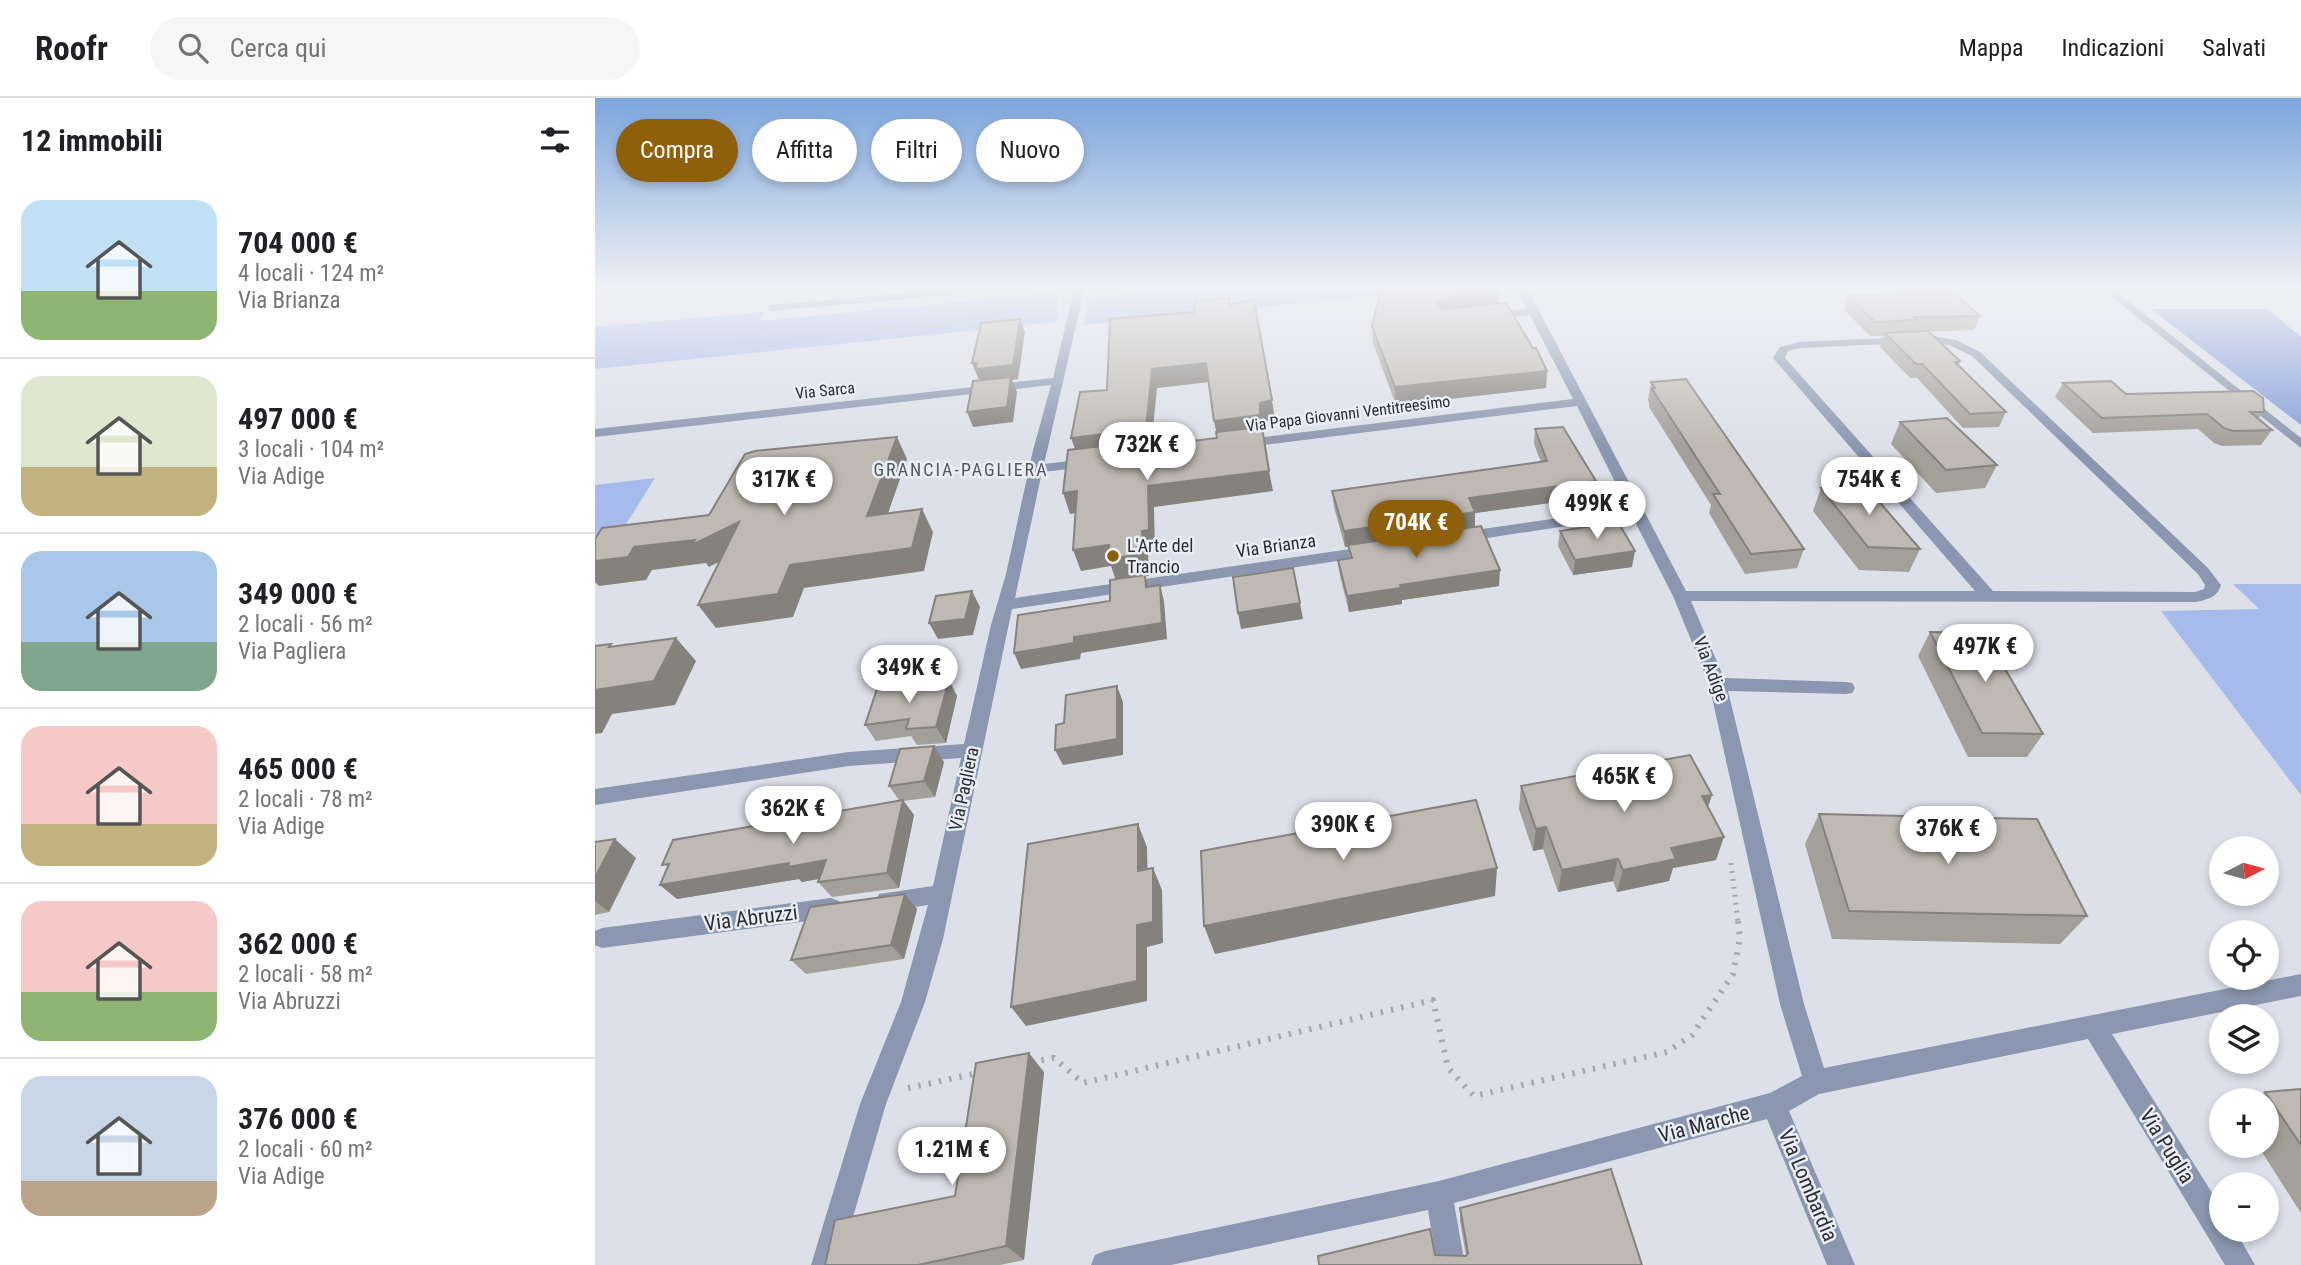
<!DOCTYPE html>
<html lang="it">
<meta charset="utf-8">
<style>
:root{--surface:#fff;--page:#f6f6f6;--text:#202124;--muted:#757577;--line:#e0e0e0;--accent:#8f600b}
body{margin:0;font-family:"Roboto Condensed",sans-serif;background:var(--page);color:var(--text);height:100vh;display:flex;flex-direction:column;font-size:26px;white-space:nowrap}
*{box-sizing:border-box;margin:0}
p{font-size:23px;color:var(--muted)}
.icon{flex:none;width:38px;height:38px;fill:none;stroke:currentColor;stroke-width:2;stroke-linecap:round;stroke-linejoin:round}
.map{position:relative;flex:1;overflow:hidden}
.details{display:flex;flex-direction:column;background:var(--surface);width:595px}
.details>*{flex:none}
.guide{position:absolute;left:21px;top:21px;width:665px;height:63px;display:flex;gap:14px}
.needle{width:46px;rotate:84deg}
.fabs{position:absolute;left:1614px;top:738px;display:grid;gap:14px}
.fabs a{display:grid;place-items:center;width:70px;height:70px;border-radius:50%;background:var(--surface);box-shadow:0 4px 10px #0003;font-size:35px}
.price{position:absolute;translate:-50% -60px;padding:0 16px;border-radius:24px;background:#fff;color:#222;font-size:23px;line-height:46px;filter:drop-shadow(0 2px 4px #0008)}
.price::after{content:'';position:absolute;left:50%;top:42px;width:21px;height:16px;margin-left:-10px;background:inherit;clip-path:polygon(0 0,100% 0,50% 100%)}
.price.selected{background:var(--accent);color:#fff}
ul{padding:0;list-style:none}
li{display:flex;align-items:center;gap:21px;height:175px;padding:0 21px}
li+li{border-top:2px solid var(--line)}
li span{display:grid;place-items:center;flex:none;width:196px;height:140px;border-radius:21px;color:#555}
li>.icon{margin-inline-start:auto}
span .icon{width:84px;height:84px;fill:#fffc;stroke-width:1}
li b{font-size:30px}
h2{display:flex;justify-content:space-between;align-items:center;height:84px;padding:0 21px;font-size:30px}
.tag{padding:0 24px;border-radius:32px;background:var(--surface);box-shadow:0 4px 10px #0003;font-size:24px;line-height:63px}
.tag.selected{background:var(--accent);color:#fff}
header{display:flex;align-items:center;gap:42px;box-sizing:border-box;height:98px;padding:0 35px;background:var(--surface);border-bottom:2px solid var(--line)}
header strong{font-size:33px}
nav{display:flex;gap:38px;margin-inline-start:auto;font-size:24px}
.search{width:490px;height:63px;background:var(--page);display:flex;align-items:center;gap:18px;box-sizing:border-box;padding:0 24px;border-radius:38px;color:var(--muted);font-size:26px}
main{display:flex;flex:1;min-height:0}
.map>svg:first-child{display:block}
</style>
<header>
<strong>Roofr</strong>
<div class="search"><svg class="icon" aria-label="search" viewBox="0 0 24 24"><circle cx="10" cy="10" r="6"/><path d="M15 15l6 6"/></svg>Cerca qui</div>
<nav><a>Mappa</a><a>Indicazioni</a><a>Salvati</a></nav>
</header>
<main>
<section class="details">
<h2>12 immobili<svg class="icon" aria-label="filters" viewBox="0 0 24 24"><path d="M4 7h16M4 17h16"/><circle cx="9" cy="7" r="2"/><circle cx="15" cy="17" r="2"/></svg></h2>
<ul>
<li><span style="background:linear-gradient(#bfe0f5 65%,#8fb573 0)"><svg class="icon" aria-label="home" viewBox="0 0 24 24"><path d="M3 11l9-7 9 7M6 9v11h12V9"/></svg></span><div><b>704 000 €</b><p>4 locali · 124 m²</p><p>Via Brianza</p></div></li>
<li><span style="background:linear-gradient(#dfe7d0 65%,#c2b280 0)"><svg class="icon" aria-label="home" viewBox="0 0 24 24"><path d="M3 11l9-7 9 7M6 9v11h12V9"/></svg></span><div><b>497 000 €</b><p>3 locali · 104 m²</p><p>Via Adige</p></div></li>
<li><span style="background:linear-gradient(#a9c7e8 65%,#7fa58c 0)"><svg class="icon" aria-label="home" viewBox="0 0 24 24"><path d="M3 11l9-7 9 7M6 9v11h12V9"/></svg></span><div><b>349 000 €</b><p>2 locali · 56 m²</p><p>Via Pagliera</p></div></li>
<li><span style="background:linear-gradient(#f6c9c9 70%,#c2b280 0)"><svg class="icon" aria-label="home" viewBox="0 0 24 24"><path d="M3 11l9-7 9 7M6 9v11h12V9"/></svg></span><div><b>465 000 €</b><p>2 locali · 78 m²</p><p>Via Adige</p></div></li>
<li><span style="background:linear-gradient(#f6c9c9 65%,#8fb573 0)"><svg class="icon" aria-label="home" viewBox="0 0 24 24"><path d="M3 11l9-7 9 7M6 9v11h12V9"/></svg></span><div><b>362 000 €</b><p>2 locali · 58 m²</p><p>Via Abruzzi</p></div></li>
<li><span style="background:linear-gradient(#c9d6e8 75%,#b9a48a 0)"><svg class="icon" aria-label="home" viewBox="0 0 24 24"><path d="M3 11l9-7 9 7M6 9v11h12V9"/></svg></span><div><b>376 000 €</b><p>2 locali · 60 m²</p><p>Via Adige</p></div></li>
</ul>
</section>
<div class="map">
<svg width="1706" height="1167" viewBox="0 0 1706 1167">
<rect width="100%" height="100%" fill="#dde0e8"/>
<!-- green -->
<g fill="#a6baeb">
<path d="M 583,188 L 880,188 L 489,227 L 495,201 Z"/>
<path d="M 464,194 L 461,224 L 0,271 L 0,229 L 170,214 L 164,223 Z"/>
<path d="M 60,380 L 23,439 L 0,442 L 0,387 Z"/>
<path d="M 1638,486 L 1706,486 L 1706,697 L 1566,513 L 1664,511 Z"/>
</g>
<!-- forest -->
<path fill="#879eda" d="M 1556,211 L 1672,211 L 1706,239 L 1706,327 Z"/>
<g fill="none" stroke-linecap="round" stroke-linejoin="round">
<!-- path-far2 -->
<g stroke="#a6a8af" stroke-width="2.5" stroke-dasharray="1 3.5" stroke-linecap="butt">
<path d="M 500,207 L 563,194 L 627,188"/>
<path d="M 155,245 L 172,225"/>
<path d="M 0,261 L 366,224 L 461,203"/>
</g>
<!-- path-far1 -->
<path stroke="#a6a8af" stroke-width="5" stroke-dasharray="2 6" stroke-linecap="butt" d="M 1136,765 L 1143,824"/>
<!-- path -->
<g stroke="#a6a8af" stroke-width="6" stroke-dasharray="2.5 8" stroke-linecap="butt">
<path d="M 436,964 L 459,960 L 488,985 L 838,902 L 853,970 L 879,998 L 1072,954 L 1097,937 L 1138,876 L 1145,840 L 1143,822"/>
<path d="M 313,990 L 383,975"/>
</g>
<!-- minor -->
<g fill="#8b96b0" fill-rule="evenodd">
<path d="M 387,188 L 425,188 L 420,191 L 176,213 L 171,210 L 176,207 Z"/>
<path d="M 480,188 L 490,188 L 449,366 L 492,361 L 499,365 L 492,369 L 447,374 L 420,500 L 776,448 L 784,453 L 776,458 L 417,511 L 348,841 L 330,904 L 291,1006 L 244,1167 L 216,1167 L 265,1006 L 306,904 L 333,807 L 292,813 L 284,810 L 281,803 L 284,796 L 338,788 L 366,660 L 254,668 L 0,707 L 0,691 L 254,654 L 369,646 L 396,527 L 411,476 L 438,352 L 456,287 L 0,339 L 0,331 L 458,280 Z"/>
<path d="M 921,188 L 931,188 L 1091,493 L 1380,493 L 1178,260 L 1185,249 L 1205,244 L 1337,238 L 1361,242 L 1385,254 L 1613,470 L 1626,487 C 1622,500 1613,501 1601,504 L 1096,503 L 1129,580 L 1251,584 L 1257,585 L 1260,590 L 1257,595 L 1251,596 L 1133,593 L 1209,906 L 1229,970 L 1706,876 L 1706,898 L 1517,936 L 1626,1109 L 1626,1132 L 1640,1132 L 1660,1167 L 1630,1167 L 1493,941 L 1224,996 L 1194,1013 L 1260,1167 L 1232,1167 L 1172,1021 L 859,1105 L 870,1167 L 842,1167 L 833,1112 L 576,1167 L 496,1167 L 500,1157 L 510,1153 L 844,1083 L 1175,995 L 1207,978 L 1185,906 L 1114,586 L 1078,498 L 1037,418 L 866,444 L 859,439 L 866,434 L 1033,410 L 982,308 L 645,350 L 638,346 L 645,342 L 978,301 L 935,217 L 894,221 L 889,218 L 894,215 L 932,211 ZM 1337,244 L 1354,247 L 1377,258 L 1603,476 L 1610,487 L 1609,491 L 1600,494 L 1398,493 L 1190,260 L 1193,253 L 1205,250 Z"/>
<path d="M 1503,188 L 1514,188 L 1706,340 L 1706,350 Z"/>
<path d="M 236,800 L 244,803 L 247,810 L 244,817 L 236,820 L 7,850 L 0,847 L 0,833 L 7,830 Z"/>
</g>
</g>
<!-- wall -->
<g fill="#a39f99">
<path d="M 855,188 L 900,188 L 903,206 L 952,273 L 951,290 L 801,307 L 778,245 L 777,228 Z"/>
<path d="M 1254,198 L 1385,218 L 1379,232 L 1317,234 L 1365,263 L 1364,267 L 1411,314 L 1404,329 L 1368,330 L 1322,280 L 1315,280 L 1285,249 L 1289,238 L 1275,238 L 1249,212 Z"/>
<path d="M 1056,284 L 1209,451 L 1202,470 L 1150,476 L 1114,415 L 1116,407 L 1054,309 L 1054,305 L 1053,302 Z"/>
<path d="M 1468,285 L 1531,296 L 1669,314 L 1663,321 L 1677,332 L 1666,347 L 1627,348 L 1619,345 L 1603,331 L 1498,335 L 1460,299 Z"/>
<path d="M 1305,324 L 1402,367 L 1390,390 L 1341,395 L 1296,346 Z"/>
<path d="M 940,331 L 999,399 L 880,415 L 880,429 L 904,488 L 807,502 L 807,506 L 754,514 L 745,478 L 743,462 L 754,461 L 753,448 L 750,449 L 739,409 L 737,393 L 946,364 L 939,346 Z"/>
<path d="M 1226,390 L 1325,451 L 1314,474 L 1264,472 L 1218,413 Z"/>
<path d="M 965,433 L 1037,469 L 978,477 L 963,448 Z"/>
<path d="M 1335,534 L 1448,636 L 1432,659 L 1373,659 L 1323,558 Z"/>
<path d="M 354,582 L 362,598 L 351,645 L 322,647 L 316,638 L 281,643 L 270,627 Z"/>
<path d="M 349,664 L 340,699 L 308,703 L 319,717 L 304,790 L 237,799 L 223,784 L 224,781 L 207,784 L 204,781 L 82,801 L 65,787 L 304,702 L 294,688 Z"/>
<path d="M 926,688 L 1117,697 L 1113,708 L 1121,762 L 1078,770 L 1074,783 L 1022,794 L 1018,783 L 963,794 L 948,751 L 938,753 L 924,711 Z"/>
<path d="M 1224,716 L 1492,818 L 1465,846 L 1237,841 L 1210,746 Z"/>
<path d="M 0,744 L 41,760 L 14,814 L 0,817 Z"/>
<path d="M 310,796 L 322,811 L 309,861 L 211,876 L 196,862 Z"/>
<path d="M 449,974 L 429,1162 L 405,1167 L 230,1167 L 360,1098 Z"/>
<path d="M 1706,991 L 1706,1115 L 1663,1048 L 1671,1048 L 1671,1003 L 1656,1003 L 1670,994 Z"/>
<path d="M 865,1110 L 1047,1167 L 840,1157 L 871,1158 L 865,1123 Z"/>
</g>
<!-- shaded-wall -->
<g fill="#85827d">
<path d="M 904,194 L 903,211 L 842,223 L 841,206 L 849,200 Z"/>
<path d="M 425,221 L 430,234 L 423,281 L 417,282 L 422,294 L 418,324 L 378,329 L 372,314 L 386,285 L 384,280 L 383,280 L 377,265 Z"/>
<path d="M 611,265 L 615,284 L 562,290 L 556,350 L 483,359 L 476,340 L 557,271 Z"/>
<path d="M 952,273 L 951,290 L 801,307 L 800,289 Z"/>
<path d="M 677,302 L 680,321 L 668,324 L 668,336 L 623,342 L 619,323 L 665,305 Z"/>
<path d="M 302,339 L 312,361 L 284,441 L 272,418 Z"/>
<path d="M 674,373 L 678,393 L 559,409 L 560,453 L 553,454 L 554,478 L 550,478 L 555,493 L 521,483 L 516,468 L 486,473 L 478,452 L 547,433 L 553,388 Z"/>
<path d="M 1001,383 L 999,399 L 880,415 L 880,430 L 750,449 L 749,433 L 874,400 Z"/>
<path d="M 482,393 L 489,414 L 475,416 L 468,395 Z"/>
<path d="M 327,411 L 338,434 L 329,473 L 209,490 L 198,519 L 121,530 L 103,507 L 195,467 Z"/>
<path d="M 144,424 L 159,446 L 114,469 L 111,465 L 57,472 L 51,482 L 4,488 L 0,484 L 0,463 L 39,449 Z"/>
<path d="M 1040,453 L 1037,469 L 978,477 L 980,462 Z"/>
<path d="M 905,472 L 904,488 L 807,502 L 807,506 L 754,514 L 752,498 L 805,487 Z"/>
<path d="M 565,487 L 569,503 L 572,541 L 486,555 L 485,561 L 426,571 L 419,555 L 479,539 Z"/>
<path d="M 377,493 L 385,509 L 378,537 L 343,541 L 334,525 Z"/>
<path d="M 705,505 L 708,521 L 646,531 L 643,515 Z"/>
<path d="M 81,540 L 101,563 L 80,607 L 17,616 L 7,635 L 0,636 L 0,592 Z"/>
<path d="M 354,582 L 362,598 L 351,645 L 341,629 Z"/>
<path d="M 522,588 L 528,604 L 528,657 L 468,667 L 460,652 Z"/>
<path d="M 339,648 L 349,664 L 340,699 L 329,683 Z"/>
<path d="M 1117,697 L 1109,719 L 1107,698 Z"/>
<path d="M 308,702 L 319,717 L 304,790 L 292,775 Z"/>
<path d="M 543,726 L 552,749 L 553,795 L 543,773 Z"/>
<path d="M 951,729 L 948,751 L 938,753 L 941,731 Z"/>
<path d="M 1129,739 L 1121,762 L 1078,770 L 1074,783 L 1022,794 L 1028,772 L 1076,750 Z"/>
<path d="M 20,741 L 41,760 L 14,814 L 0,803 L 0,780 Z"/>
<path d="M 1023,761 L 1018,783 L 963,794 L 967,772 Z"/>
<path d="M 231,762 L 244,777 L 207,784 L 204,781 L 82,801 L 65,787 L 194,765 Z"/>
<path d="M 558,770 L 567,792 L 568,845 L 552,849 L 552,903 L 431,928 L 416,909 L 542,827 Z"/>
<path d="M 902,770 L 900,798 L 620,856 L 609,828 Z"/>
<path d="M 310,796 L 322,811 L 309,861 L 296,847 Z"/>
<path d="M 434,955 L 449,974 L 429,1162 L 411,1148 Z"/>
</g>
<!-- building -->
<g fill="#beb9b2" stroke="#85827d" stroke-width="2">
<path d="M 787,188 L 900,188 L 904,194 L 849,200 L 841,206 L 849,211 L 911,205 L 938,250 L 941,250 L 952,273 L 800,289 L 777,228 Z"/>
<path d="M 1357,193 L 1385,218 L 1318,219 L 1322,222 L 1280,224 L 1254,198 Z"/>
<path d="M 634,200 L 634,207 L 659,202 L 677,302 L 665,305 L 665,317 L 619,323 L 611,265 L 557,271 L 551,331 L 476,340 L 485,294 L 512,292 L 515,221 L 599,214 L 600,203 Z"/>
<path d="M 425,221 L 418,267 L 381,271 L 382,265 L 377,265 L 386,225 Z"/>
<path d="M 1333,233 L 1365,263 L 1360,264 L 1411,314 L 1375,316 L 1327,266 L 1321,266 L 1290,235 Z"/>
<path d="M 416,279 L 412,309 L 372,314 L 378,283 Z"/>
<path d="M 1091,281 L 1209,451 L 1156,456 L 1118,396 L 1125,396 L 1057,291 L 1060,290 L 1056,284 Z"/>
<path d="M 1516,283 L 1531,296 L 1658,293 L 1668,300 L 1669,314 L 1655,314 L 1677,332 L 1638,333 L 1629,330 L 1612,316 L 1507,320 L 1468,285 Z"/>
<path d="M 1352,320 L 1402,367 L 1351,372 L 1305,324 Z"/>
<path d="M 667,329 L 674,373 L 553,388 L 554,432 L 547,433 L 548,456 L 514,461 L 514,447 L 478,452 L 482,393 L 468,395 L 473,352 L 549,343 L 548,349 L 622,340 L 621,334 Z"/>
<path d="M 968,329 L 1001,383 L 874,400 L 880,414 L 749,433 L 737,393 L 952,363 L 940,331 Z"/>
<path d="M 302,339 L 272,418 L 327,411 L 317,450 L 195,467 L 183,496 L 103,507 L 144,424 L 97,447 L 100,442 L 39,449 L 33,459 L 0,463 L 0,441 L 7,430 L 114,417 L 150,356 L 160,353 Z"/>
<path d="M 1268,385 L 1325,451 L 1273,449 L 1226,390 Z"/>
<path d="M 1023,424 L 1040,453 L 980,462 L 965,433 Z"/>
<path d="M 886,428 L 905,472 L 805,487 L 806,490 L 752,498 L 743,462 L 757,460 L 753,447 Z"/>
<path d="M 698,470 L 705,505 L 643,515 L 638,479 Z"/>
<path d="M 550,477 L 551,489 L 565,487 L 567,525 L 479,539 L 479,545 L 419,555 L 423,517 L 515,503 L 515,482 Z"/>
<path d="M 377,493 L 370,521 L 334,525 L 341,498 Z"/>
<path d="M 1335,534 L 1389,535 L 1448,636 L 1387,635 Z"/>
<path d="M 81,540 L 59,583 L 0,592 L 0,548 L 16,546 L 14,549 Z"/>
<path d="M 354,582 L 341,629 L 311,631 L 314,621 L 270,627 L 282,591 Z"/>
<path d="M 522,588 L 522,641 L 460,652 L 461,627 L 469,625 L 471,597 Z"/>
<path d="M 339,648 L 329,683 L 294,688 L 305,651 Z"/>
<path d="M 1095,657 L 1117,697 L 1107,698 L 1129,739 L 1076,750 L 1081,761 L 1028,772 L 1023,761 L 967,772 L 951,729 L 941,731 L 926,688 Z"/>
<path d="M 308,702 L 292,775 L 223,784 L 231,762 L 193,769 L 194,765 L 65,787 L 74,766 L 67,767 L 78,742 Z"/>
<path d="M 881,702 L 902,770 L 609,828 L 606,753 Z"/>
<path d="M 1224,716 L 1442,721 L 1492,818 L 1254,813 Z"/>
<path d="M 543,726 L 543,773 L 558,770 L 558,824 L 542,827 L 542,883 L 416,909 L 433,746 Z"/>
<path d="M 20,741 L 0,780 L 0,744 Z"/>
<path d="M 310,796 L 296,847 L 196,862 L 215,809 Z"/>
<path d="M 434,955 L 411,1148 L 323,1167 L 230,1167 L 240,1122 L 360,1098 L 381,965 Z"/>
<path d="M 1706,991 L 1706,1047 L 1670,994 Z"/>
<path d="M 1016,1071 L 1047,1167 L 724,1167 L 723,1158 L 835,1131 L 840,1157 L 871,1158 L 873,1155 L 865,1110 Z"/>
</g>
<!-- sky -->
<linearGradient id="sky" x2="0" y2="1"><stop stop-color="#7ba5dc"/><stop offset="0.54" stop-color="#f0f1f5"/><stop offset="1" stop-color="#f0f1f5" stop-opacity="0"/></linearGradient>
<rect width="1706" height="351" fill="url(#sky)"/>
<!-- markers -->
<circle fill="#8f600b" stroke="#eaeef6" stroke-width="2.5" cx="518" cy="458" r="7"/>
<g text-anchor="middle" stroke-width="5" stroke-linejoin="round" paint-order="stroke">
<!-- far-street labels -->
<g font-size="16" fill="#2c2d30" stroke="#eaeef6">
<text transform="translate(230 292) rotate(-6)" y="6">Via Sarca</text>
<text transform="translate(753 315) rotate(-7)" y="6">Via Papa Giovanni Ventitreesimo</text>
</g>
<!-- far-quarter labels -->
<g font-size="18" letter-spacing="2" fill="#54575e" stroke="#eaeef6">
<text x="366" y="378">GRANCIA-PAGLIERA</text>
</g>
<!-- poi labels -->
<g font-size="18" fill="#2c2d30" stroke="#eaeef6" text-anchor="start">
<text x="532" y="454">L'Arte del<tspan x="532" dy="21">Trancio</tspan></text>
</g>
<!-- street labels -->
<g font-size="18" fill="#2c2d30" stroke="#eaeef6">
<text transform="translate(681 448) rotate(-8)" y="6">Via Brianza</text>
<text transform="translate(1116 571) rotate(69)" y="6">Via Adige</text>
<text transform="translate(369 691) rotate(-78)" y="6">Via Pagliera</text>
</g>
<!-- near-street labels -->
<g font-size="21" fill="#2c2d30" stroke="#eaeef6">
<text transform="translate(156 820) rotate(-7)" y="7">Via Abruzzi</text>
<text transform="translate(1109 1026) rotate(-15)" y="7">Via Marche</text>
<text transform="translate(1572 1048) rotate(58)" y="7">Via Puglia</text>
<text transform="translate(1213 1087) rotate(67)" y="7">Via Lombardia</text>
</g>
</g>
</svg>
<div class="fabs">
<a><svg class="needle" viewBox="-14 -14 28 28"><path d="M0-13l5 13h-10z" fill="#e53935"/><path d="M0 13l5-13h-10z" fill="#757577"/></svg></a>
<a><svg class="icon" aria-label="locate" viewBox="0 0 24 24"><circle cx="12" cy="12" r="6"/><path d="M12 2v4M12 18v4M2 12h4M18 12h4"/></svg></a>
<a><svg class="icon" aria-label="layers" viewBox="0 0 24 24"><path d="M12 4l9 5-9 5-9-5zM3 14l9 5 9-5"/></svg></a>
<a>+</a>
<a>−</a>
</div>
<b class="price" style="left:552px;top:384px">732K €</b>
<b class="price" style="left:189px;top:419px">317K €</b>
<b class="price" style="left:1274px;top:419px">754K €</b>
<b class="price" style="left:1002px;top:443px">499K €</b>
<b class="price selected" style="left:821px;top:462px">704K €</b>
<b class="price" style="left:1390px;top:586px">497K €</b>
<b class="price" style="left:314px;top:607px">349K €</b>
<b class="price" style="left:1029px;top:716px">465K €</b>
<b class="price" style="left:198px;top:748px">362K €</b>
<b class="price" style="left:748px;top:764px">390K €</b>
<b class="price" style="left:1353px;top:768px">376K €</b>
<b class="price" style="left:357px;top:1089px">1.21M €</b>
<div class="guide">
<a class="tag selected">Compra</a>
<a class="tag">Affitta</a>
<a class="tag">Filtri</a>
<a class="tag">Nuovo</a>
</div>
</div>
</main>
